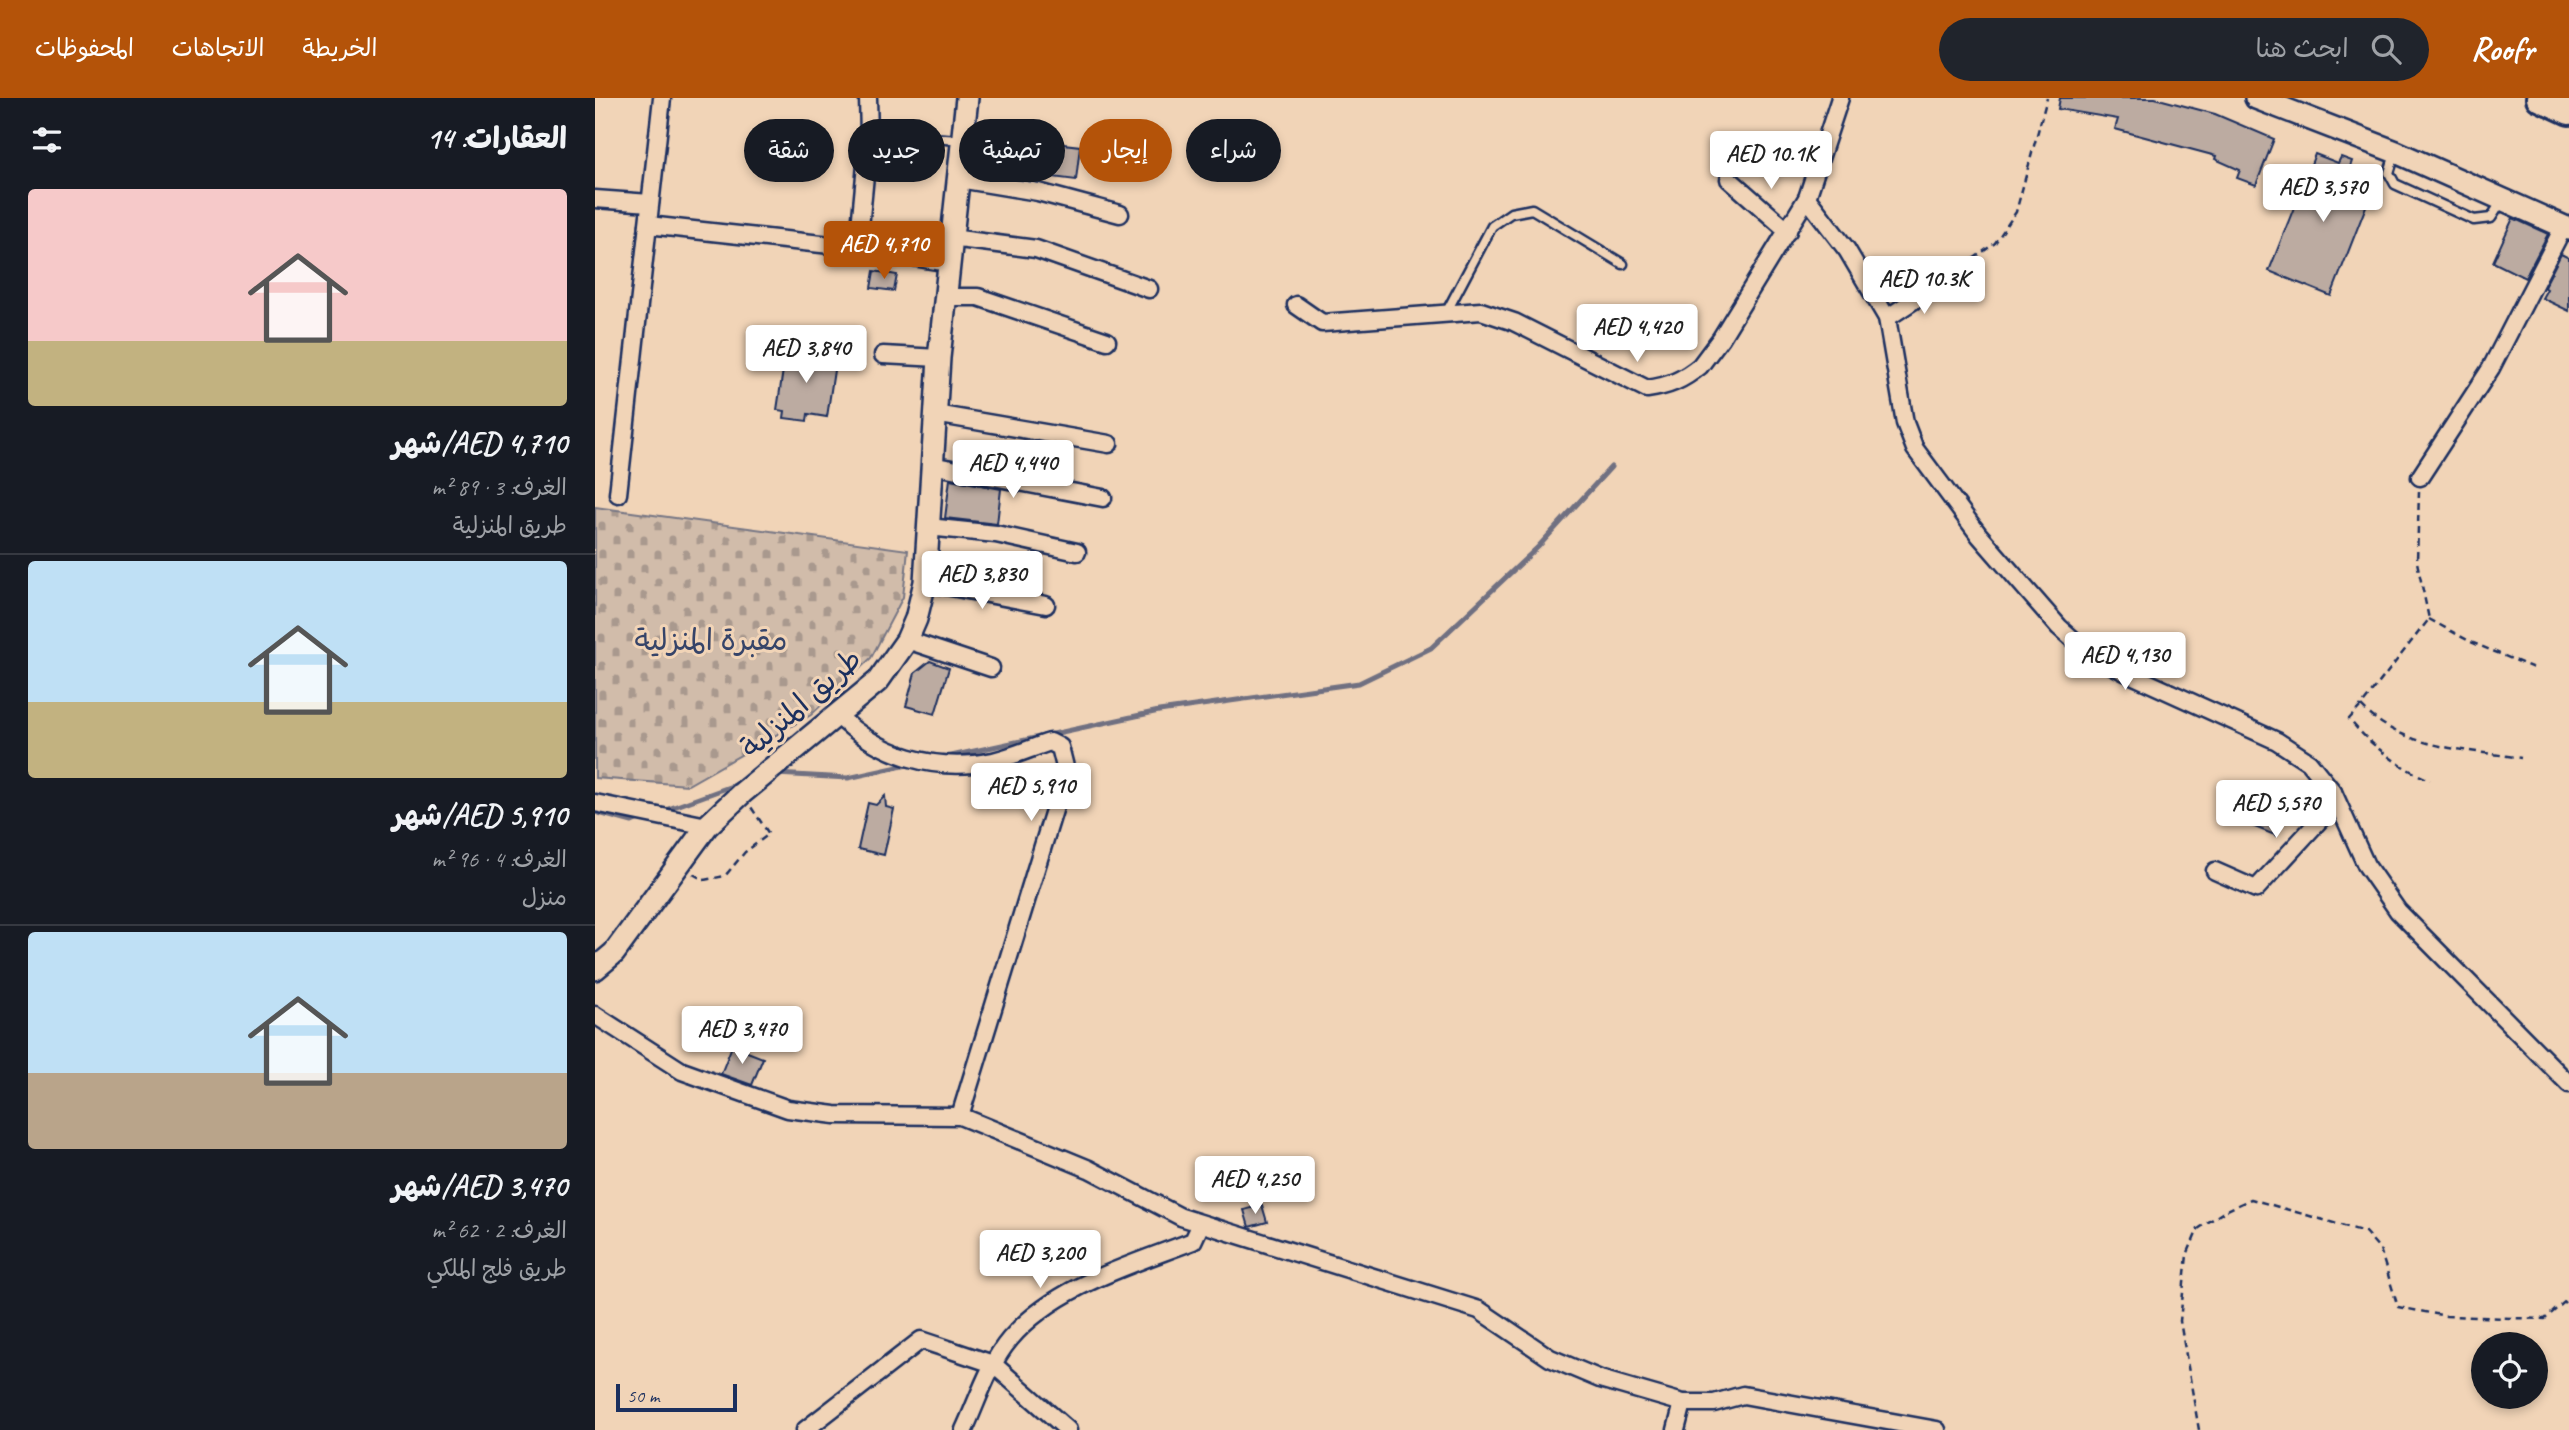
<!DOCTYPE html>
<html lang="ar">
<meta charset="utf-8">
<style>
:root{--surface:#171b24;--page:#20242c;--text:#f1f3f6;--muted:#9ea1a6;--line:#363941;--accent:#b45309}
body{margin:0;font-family:Caveat,"Playpen Sans Arabic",sans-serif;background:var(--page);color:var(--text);direction:rtl;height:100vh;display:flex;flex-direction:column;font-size:26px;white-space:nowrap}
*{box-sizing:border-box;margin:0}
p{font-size:23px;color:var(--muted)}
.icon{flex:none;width:38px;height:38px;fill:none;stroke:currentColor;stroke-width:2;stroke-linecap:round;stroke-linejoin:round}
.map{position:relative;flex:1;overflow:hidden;direction:ltr}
.details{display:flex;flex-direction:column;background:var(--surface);width:595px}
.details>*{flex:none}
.guide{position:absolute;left:21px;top:21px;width:665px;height:63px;direction:rtl;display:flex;gap:14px}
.controls{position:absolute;left:1876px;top:1234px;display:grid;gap:14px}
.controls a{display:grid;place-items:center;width:77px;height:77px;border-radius:50%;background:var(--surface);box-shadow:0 4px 10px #0003;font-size:35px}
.scale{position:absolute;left:21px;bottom:18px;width:121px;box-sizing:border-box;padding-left:7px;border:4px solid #1b2f5e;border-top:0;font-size:19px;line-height:24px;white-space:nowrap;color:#1b2f5e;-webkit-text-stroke:5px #f1d4b7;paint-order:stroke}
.price{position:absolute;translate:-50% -60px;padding:0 16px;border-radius:7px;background:#fff;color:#222;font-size:23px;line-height:46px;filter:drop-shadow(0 2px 4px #0008)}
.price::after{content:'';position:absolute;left:50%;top:42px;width:21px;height:16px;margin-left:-10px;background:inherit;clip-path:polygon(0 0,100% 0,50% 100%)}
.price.on{background:var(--accent);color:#fff}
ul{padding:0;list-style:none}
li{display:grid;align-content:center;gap:14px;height:371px;padding:0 28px}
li+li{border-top:2px solid var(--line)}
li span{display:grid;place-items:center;height:217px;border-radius:7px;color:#555}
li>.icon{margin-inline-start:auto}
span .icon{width:126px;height:126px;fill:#fffc;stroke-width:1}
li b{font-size:30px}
h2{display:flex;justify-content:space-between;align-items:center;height:84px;padding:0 28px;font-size:30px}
.chip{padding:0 24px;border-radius:32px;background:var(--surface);box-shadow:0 4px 10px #0003;font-size:24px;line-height:63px}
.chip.on{background:var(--accent);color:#fff}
header{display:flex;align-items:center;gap:42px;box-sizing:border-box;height:98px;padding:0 35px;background:var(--accent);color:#fff}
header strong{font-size:33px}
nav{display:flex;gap:38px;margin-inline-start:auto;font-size:24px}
.search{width:490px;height:63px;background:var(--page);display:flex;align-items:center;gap:18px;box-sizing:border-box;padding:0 24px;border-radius:38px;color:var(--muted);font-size:26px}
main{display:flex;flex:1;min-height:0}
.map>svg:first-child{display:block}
</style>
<header>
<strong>Roofr</strong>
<div class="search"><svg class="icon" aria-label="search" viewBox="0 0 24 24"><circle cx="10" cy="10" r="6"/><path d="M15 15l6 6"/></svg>ابحث هنا</div>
<nav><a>الخريطة</a><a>الاتجاهات</a><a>المحفوظات</a></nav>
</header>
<main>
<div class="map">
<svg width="1974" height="1332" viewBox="0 0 1974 1332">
<defs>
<pattern id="cemetery-stones" width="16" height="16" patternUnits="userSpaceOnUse" patternTransform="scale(1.75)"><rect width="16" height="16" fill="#d1bcaa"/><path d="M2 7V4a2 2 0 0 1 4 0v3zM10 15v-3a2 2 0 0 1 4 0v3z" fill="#a9998e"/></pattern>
</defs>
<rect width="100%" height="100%" fill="#f1d4b7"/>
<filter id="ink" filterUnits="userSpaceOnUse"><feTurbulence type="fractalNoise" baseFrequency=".0143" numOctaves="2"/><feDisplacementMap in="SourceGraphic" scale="14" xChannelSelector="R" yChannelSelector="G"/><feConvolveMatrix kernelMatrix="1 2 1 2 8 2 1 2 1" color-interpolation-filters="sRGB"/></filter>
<g filter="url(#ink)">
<!-- cemetery -->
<path fill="url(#cemetery-stones)" stroke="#767684" stroke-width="2" d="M 0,409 L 313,452 L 308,499 L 276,560 L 216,617 L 93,687 L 0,680 Z"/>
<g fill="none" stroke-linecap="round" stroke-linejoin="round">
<!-- stream -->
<g stroke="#707081" stroke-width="5">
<path d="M 347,660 L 564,613 L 764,585 L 836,550 L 943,449 L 1016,369"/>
<path d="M 181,676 L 253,680 L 317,666"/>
<path d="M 0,714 L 37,724 L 46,720"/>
<path d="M 65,714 L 148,684"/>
</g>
</g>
<!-- building -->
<g fill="#bcaba1" stroke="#1b2f5e" stroke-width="2">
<path d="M 1465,0 L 1560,0 L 1620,16 L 1679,41 L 1661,87 L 1642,80 L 1645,72 L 1620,61 L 1621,58 L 1520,31 L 1523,21 L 1463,11 Z"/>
<path d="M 451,44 L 485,48 L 481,82 L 434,76 L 433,82 L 399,76 L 402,47 L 449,53 Z"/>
<path d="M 1720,56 L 1743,65 L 1746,59 L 1757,63 L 1755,69 L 1782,80 L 1736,198 L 1674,173 Z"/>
<path d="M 1918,120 L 1953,136 L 1930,180 L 1898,164 Z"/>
<path d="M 1966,156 L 1974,160 L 1974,213 L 1947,200 L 1952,191 L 1949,189 Z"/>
<path d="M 279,173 L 302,177 L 299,193 L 276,190 Z"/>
<path d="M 191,252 L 241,259 L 232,319 L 213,316 L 212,323 L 189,320 L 190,313 L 182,312 Z"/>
<path d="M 355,381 L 406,391 L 402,426 L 350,420 Z"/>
<path d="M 335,563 L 354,570 L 340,616 L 311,608 L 320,575 Z"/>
<path d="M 1662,690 L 1695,706 L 1682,738 L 1642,722 L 1652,699 L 1656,701 Z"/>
<path d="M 290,698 L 291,709 L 299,711 L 289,757 L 263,751 L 273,705 L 281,707 Z"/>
<path d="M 137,948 L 168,960 L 157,987 L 126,976 Z"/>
<path d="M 667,1107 L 672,1124 L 654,1129 L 649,1112 Z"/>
</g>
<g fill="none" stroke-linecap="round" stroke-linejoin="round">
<defs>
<g id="lane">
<path d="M 274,36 L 365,42"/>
<path d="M 1800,56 L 1794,75 L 1800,86 L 1879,122 L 1896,120 L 1907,103"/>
<path d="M 852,213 L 897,128 L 916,115 L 937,111 L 1028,166"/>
</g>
<g id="street">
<path d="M 364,81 L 443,94 L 525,116"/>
<path d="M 1134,81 L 1193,133"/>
<path d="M 1212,100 L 1252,152 L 1292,220 L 1310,325 L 1320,351 L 1384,437 L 1464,529 L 1492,554 L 1530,574 L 1682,643 L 1714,664 L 1738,694 L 1771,767 L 1803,813 L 1974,986"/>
<path d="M 0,101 L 55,105"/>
<path d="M 53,127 L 263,150 L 354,165"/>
<path d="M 356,140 L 441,151 L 554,191"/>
<path d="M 263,150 L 274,36 L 273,0"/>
<path d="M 350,199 L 383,199 L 512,243"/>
<path d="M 701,207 L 727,225 L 886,213 L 919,224 L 1052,291 C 1074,288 1088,282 1105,268 L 1126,240 L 1212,100 L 1245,0"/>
<path d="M 1292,220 L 1345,185"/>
<path d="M 288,257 L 344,260"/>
<path d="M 340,316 L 514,346"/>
<path d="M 336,367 L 508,400"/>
<path d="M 1825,379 L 1896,270 L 1969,128"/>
<path d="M 23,396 L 67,0"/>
<path d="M 333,429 L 401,436 L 482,454"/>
<path d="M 330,484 L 451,507"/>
<path d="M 312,542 L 396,570"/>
<path d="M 242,617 C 284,657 339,675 398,663 C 417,659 436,650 455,644 L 465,649 L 471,673 L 365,1018"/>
<path d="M 0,705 L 112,728"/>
<path d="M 1620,773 L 1661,791 L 1732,714 L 1738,694"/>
<path d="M 0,917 L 87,973 L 193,1011 L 240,1017 L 365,1018 L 494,1071 L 586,1119 L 884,1212 L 955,1260 L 1005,1281 L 1088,1305 L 1119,1305 L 1148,1297 L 1342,1332"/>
<path d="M 210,1332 L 326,1242 L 398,1266 L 473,1332"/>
<path d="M 369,1332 C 383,1302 393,1267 415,1241 C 460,1188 536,1167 598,1143 L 606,1126"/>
<path d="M 1081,1332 L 1088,1305"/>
</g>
<g id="secondary">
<path d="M 1661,0 L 1801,54 L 1974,131"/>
<path d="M 0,871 L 19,855 L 112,728 L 147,695 L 283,583 L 312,542 L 321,521 L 330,484 L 344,260 L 372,0"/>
</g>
<path id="primary" d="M 1944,0 L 1974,14"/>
</defs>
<!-- lane casing -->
<use href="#lane" stroke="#1b2f5e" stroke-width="13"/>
<!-- street casing -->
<use href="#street" stroke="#1b2f5e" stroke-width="21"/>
<!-- secondary casing -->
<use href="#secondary" stroke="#1b2f5e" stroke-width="26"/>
<!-- primary casing -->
<use href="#primary" stroke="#1b2f5e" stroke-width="30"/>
<!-- path -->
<g stroke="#1b2f5e" stroke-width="2.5" stroke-dasharray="7 5" stroke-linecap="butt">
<path d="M 1359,175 L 1400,145 L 1421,114 L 1452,0"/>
<path d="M 1824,393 L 1822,464 L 1834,521 L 1766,608 C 1807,651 1869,651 1926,660"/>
<path d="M 1834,521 L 1876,544 L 1941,571"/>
<path d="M 1766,608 L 1754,621 C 1773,645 1806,671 1835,682"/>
<path d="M 98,776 L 109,782 L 130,778 L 150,754 L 174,736 L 156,709"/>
<path d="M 1604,1332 L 1585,1223 L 1592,1157 L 1603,1131 L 1630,1113 L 1656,1101 L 1770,1134 L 1785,1151 L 1803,1209 L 1851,1218 L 1950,1221 L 1974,1200"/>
</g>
<!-- lane -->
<use href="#lane" stroke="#f1d4b7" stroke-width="8"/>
<!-- street -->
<use href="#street" stroke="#f1d4b7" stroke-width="16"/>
<!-- secondary -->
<use href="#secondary" stroke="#f1d4b7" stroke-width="21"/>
<!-- primary -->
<use href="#primary" stroke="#f1d4b7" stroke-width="24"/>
</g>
</g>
<g text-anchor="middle" stroke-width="6" stroke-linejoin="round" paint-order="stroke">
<!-- park labels -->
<g font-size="30" fill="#364469" stroke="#f1d4b7">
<text x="116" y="552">مقبرة المنزلية</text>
</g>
<!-- street labels -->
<g font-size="30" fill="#1b2f5e" stroke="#f1d4b7">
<text transform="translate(206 605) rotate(-41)" y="10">طريق المنزلية</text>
</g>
</g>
</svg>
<div class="controls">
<a><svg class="icon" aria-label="locate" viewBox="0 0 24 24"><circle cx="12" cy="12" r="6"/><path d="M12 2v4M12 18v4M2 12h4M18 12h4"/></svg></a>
</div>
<div class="scale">50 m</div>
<b class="price" style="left:1176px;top:93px">AED 10.1K</b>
<b class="price" style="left:1728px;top:126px">AED 3,570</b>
<b class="price on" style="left:289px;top:183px">AED 4,710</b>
<b class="price" style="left:1329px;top:218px">AED 10.3K</b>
<b class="price" style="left:1042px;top:266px">AED 4,420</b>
<b class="price" style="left:211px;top:287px">AED 3,840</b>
<b class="price" style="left:418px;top:402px">AED 4,440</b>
<b class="price" style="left:387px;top:513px">AED 3,830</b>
<b class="price" style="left:1530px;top:594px">AED 4,130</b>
<b class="price" style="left:436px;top:725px">AED 5,910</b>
<b class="price" style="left:1681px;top:742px">AED 5,570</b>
<b class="price" style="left:147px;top:968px">AED 3,470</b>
<b class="price" style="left:660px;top:1118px">AED 4,250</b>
<b class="price" style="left:445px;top:1192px">AED 3,200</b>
<div class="guide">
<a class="chip">شراء</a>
<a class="chip on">إيجار</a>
<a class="chip">تصفية</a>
<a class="chip">جديد</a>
<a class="chip">شقة</a>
</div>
</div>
<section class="details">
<h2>العقارات: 14<svg class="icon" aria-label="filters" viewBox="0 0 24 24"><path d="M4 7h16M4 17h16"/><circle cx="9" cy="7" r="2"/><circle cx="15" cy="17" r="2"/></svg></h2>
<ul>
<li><span style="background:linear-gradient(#f6c9c9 70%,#c2b280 0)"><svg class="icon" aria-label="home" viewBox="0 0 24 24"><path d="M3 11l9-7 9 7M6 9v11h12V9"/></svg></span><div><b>AED 4,710/شهر</b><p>الغرف: 3 · 89 m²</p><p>طريق المنزلية</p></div></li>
<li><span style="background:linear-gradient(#bfe0f5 65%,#c2b280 0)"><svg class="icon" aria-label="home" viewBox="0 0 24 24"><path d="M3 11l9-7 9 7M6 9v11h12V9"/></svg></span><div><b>AED 5,910/شهر</b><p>الغرف: 4 · 96 m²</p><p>منزل</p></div></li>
<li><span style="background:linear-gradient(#bfe0f5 65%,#b9a48a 0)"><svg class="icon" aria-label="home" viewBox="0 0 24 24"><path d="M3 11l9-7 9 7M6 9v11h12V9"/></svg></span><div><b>AED 3,470/شهر</b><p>الغرف: 2 · 62 m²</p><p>طريق فلج الملكي</p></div></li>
</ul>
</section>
</main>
